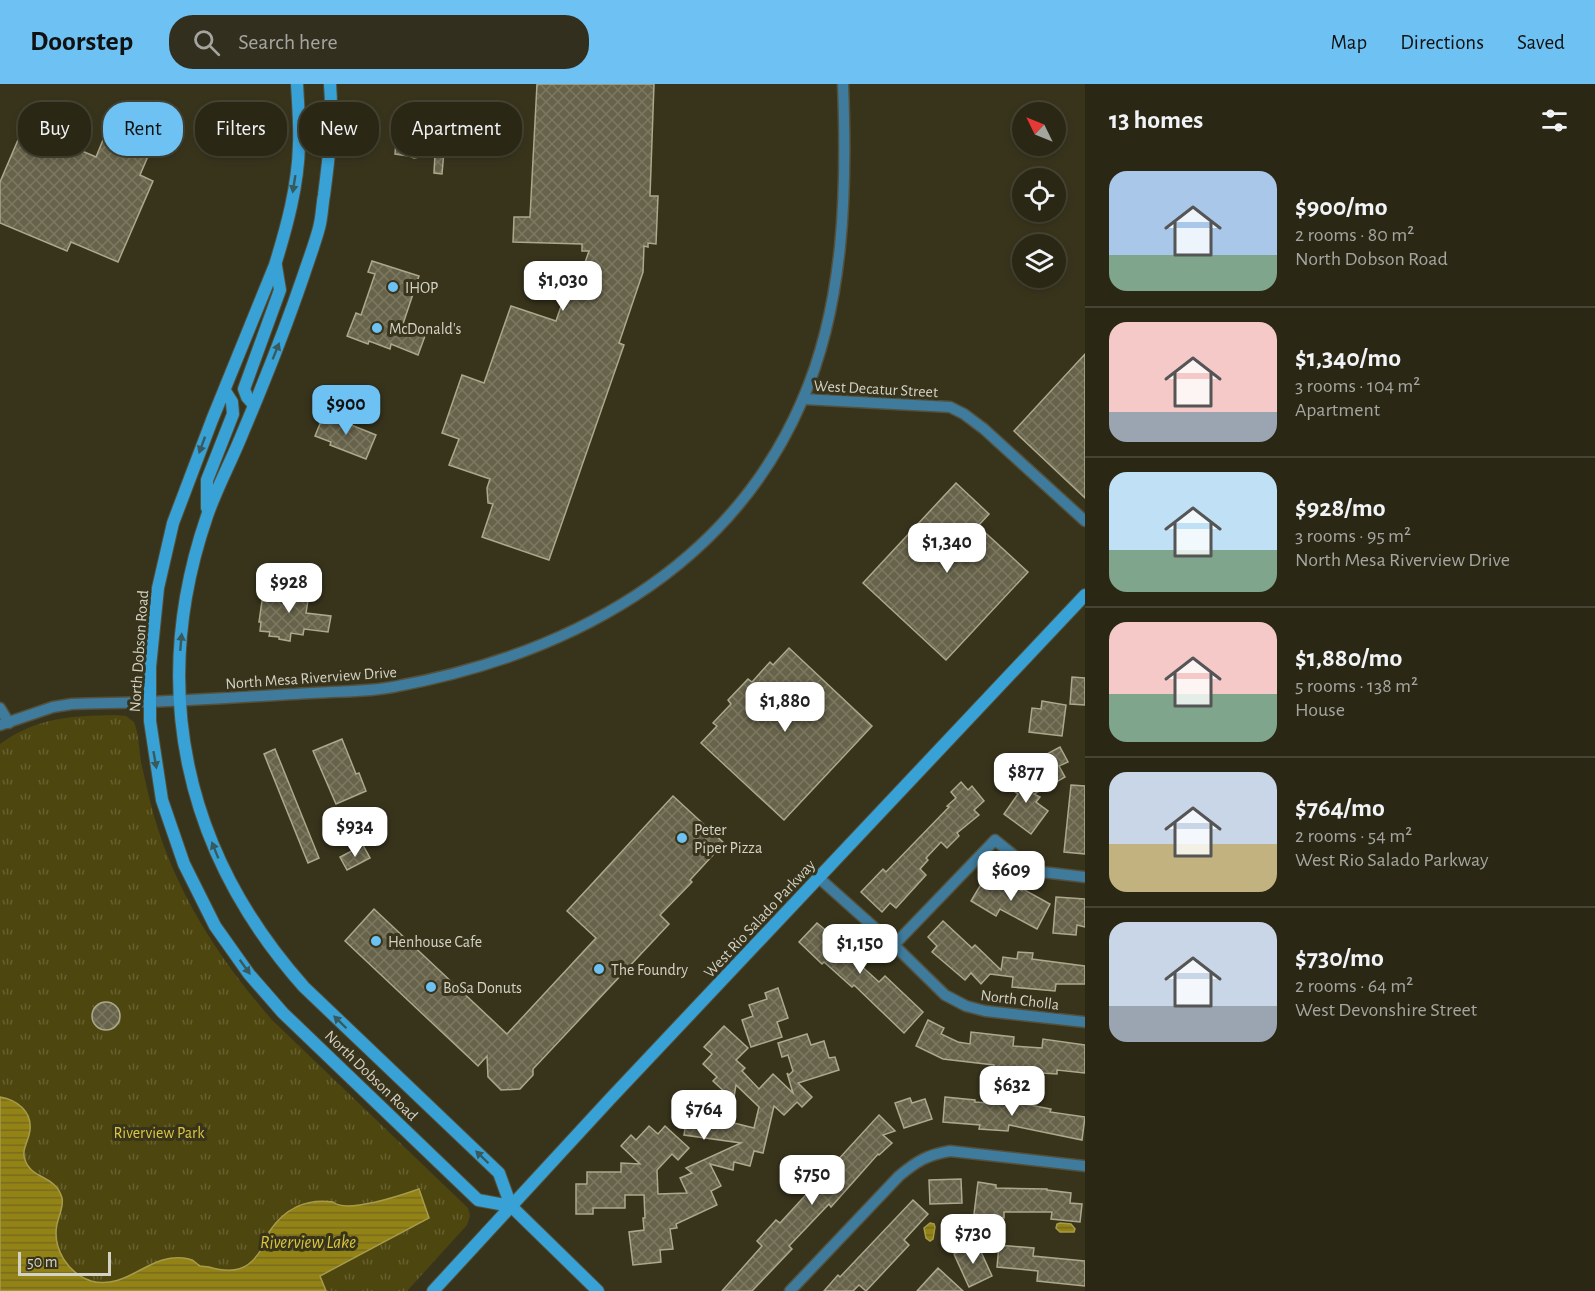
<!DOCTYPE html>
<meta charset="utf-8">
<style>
:root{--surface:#2a2715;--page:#322f1e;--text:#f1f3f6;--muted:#a5a5a0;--line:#464434;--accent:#6dc2f3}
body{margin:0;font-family:"Alegreya Sans",sans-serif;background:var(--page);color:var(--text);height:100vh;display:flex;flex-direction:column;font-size:22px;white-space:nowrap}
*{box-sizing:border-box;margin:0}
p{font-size:20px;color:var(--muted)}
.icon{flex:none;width:33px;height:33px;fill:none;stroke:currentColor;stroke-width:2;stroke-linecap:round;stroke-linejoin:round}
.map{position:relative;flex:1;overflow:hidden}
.drawer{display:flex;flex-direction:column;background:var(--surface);width:510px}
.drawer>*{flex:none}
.top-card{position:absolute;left:18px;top:18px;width:570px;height:54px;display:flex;gap:12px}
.needle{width:39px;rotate:313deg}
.fabs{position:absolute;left:1012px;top:18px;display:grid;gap:12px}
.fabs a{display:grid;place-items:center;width:54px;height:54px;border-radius:50%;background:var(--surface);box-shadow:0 3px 9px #0003,0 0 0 2px var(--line);font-size:30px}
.scale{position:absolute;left:18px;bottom:15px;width:93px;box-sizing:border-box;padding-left:6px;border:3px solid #d4d2c4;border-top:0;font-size:16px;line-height:21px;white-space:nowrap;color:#d4d2c4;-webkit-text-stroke:4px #38341c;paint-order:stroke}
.price{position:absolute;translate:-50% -51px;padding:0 14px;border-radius:12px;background:#fff;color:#222;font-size:20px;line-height:39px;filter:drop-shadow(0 2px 3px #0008)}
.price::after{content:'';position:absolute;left:50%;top:36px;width:18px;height:14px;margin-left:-9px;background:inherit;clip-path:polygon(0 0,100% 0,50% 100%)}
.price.active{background:var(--accent);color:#111}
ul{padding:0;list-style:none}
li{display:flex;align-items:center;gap:18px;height:150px;padding:0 24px}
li+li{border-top:2px solid var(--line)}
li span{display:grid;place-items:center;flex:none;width:168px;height:120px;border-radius:18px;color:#555}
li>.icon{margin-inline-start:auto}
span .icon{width:72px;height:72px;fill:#fffc;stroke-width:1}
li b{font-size:26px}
h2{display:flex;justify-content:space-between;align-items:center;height:72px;padding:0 24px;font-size:26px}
.tag{padding:0 21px;border-radius:24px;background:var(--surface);box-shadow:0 3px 9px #0003,0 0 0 2px var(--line);font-size:21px;line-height:54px}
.tag.active{background:var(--accent);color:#111}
header{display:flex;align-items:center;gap:36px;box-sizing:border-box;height:84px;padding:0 30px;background:var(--accent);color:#111}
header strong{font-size:28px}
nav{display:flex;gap:33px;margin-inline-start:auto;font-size:21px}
.search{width:420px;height:54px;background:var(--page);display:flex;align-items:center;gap:15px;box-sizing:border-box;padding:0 21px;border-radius:24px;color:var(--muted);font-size:22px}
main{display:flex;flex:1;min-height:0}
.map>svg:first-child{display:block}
</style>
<header>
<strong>Doorstep</strong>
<div class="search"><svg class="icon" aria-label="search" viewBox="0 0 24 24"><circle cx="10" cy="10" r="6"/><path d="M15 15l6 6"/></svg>Search here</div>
<nav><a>Map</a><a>Directions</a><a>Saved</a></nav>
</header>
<main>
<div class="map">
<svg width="1085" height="1207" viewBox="0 0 1085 1207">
<defs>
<pattern id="grass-tufts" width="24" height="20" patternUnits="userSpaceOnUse" patternTransform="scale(1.5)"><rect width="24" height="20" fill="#4e460f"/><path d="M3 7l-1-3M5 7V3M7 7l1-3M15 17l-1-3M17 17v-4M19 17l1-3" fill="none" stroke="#676030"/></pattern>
<pattern id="water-rules" width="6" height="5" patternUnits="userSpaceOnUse" patternTransform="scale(1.5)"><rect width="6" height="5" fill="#938315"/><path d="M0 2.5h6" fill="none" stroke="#766b22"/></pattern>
<pattern id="building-cross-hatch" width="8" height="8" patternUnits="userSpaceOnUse" patternTransform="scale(1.5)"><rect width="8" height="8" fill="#67634a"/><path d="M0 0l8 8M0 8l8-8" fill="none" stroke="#7c7862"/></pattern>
</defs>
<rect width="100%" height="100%" fill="#38341c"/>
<!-- grass -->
<path fill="url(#grass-tufts)" d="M 115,631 L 126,632 L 134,638 C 139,650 139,665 141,678 C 145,696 149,714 154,732 C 176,809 219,875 272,936 L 468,1124 L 470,1132 L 467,1141 L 407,1207 L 0,1207 L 0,660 C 37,633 72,632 115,631 Z"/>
<!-- water -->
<g fill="url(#water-rules)" stroke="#a69b4a" stroke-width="1.5">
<path d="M 0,1013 C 17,1016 32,1027 30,1046 C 29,1057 21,1065 25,1076 C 32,1096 56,1091 62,1114 C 64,1122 59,1131 57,1140 C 52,1165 68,1189 91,1197 C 129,1207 150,1166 189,1175 C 195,1176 195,1179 200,1182 C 204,1183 205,1182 209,1183 C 233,1190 249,1187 262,1164 C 264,1160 268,1158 270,1154 L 269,1148 C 284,1125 306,1114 333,1118 C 346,1130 402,1111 419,1105 L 429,1134 L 320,1192 L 326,1207 L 0,1207 Z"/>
<path d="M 930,1139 L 934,1140 L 935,1143 L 933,1155 L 930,1157 L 926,1154 L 924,1144 Z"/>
<path d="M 1060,1139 L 1071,1140 L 1075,1145 L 1074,1148 L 1060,1148 L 1056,1144 L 1057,1140 Z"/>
</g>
<!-- building -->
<g fill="url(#building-cross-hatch)" stroke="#aca88c" stroke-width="1.5" fill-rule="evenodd">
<path d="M 537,0 L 654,0 L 650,112 L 658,112 L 656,160 L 648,159 L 648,163 L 644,162 L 643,188 L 619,259 L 624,261 L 549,476 L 482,453 L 493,420 L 488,419 L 487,404 L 490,395 L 449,381 L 459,355 L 442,349 L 462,291 L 484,299 L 511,222 L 556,237 L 565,211 L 573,213 L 589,167 L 582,167 L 582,160 L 513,158 L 514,133 L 530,133 Z"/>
<path d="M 110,39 L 154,58 L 140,91 L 153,97 L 118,178 L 71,158 L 67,167 L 0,139 L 0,98 L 24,42 L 96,73 Z"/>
<path d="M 397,46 L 440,50 L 439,55 L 445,56 L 442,90 L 434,89 L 435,70 L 414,74 L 409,72 L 395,70 Z"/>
<path d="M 372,177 L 419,192 L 402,243 L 425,252 L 418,271 L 391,260 L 390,265 L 369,257 L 368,260 L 347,252 L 356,229 L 361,231 L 375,190 L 368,188 Z"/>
<path d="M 1085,270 L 1085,414 L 1014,347 Z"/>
<path d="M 324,330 L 376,351 L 366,375 L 330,361 L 331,358 L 315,352 Z"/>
<path d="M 956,399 L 989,430 L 978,442 L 1028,488 L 946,576 L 863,499 Z"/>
<path d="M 284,502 L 298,505 L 297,509 L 309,510 L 306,529 L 331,532 L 328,548 L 304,545 L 303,551 L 291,549 L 290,557 L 279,555 L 279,553 L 269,552 L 270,548 L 260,547 L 261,538 L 259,538 L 264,503 L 284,506 Z"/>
<path d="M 789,564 L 872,642 L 784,736 L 701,659 L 717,642 L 713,639 L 731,620 L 728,616 L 748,595 L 752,598 L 770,578 L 773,581 Z"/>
<path d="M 1072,593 L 1085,594 L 1085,621 L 1070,620 Z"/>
<path d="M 1042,617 L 1066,621 L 1062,652 L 1029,648 L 1032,624 L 1041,625 Z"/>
<path d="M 342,655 L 356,690 L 359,689 L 366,707 L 336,720 L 313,667 Z"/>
<path d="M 1060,663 L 1068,678 L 1059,682 L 1065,693 L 1046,704 L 1032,678 Z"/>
<path d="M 275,665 L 319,774 L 308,779 L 264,670 Z"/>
<path d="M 1019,688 L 1043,705 L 1034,710 L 1040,713 L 1036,718 L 1048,727 L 1031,750 L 1004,730 L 1018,710 L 1008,703 Z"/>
<path d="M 961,698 L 968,706 L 972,702 L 984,717 L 974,726 L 979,731 L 957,749 L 959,752 L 947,764 L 941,758 L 926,774 L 928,776 L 920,785 L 926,791 L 896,824 L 890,819 L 882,828 L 861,808 L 883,785 L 886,788 L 949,723 L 947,722 L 956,714 L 951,708 Z"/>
<path d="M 1071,701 L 1085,702 L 1085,770 L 1064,768 Z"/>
<path d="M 673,712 L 724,759 L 690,796 L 692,798 L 660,831 L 669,840 L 533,985 L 533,991 L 520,1005 L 501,1006 L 488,993 L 487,972 L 478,982 L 345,857 L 374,825 L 507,950 L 596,854 L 567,827 Z"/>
<path d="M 363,761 L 370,774 L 347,786 L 340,773 Z"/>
<path d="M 998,793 L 1022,807 L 1023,805 L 1050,820 L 1037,845 L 1000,825 L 996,832 L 971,817 L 983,797 L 993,803 Z"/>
<path d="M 1056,813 L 1085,815 L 1085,843 L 1077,841 L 1076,851 L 1053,849 Z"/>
<path d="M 943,837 L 972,864 L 975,861 L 1001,886 L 1003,873 L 1017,875 L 1018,868 L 1033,869 L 1032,875 L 1085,882 L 1085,900 L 1056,900 L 1055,907 L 1012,903 L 1013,893 L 990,890 L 981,900 L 971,889 L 965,896 L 932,868 L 937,862 L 928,853 Z"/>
<path d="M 817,839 L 828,848 L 833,843 L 864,872 L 858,879 L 879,898 L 885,892 L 923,928 L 904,949 L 854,901 L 852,903 L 824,878 L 822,880 L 799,858 Z"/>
<path d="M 778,904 L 788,934 L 777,938 L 782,953 L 751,963 L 742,936 L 753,932 L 749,921 L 767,915 L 765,909 Z"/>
<circle cx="106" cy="932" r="14"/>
<path d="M 928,936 L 944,944 L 941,950 L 958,958 L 970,960 L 971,948 L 1014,953 L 1013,962 L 1042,964 L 1043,955 L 1085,961 L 1085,989 L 1057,986 L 1057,990 L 994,986 L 994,981 L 943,975 L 916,962 Z"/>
<path d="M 724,942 L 748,964 L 736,976 L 745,984 L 742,987 L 759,1005 L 773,990 L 793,1009 L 787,989 L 789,991 L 793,987 L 788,971 L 782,973 L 778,959 L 807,950 L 811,961 L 824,957 L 829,974 L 835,973 L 839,986 L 798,999 L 812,1013 L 802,1023 L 797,1018 L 784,1031 L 774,1022 L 763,1069 L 754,1067 L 750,1082 L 734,1078 L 733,1086 L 710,1080 L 721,1102 L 711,1107 L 717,1121 L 676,1140 L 677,1144 L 670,1145 L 673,1165 L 660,1166 L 661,1178 L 633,1181 L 629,1148 L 644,1146 L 643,1134 L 645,1134 L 644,1111 L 625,1111 L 625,1124 L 593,1124 L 593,1130 L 576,1130 L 576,1100 L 587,1100 L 587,1088 L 621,1088 L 621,1079 L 640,1080 L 621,1062 L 631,1051 L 636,1056 L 649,1042 L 658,1050 L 665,1042 L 689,1064 L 678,1076 L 672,1070 L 657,1086 L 658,1110 L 687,1109 L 680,1094 L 692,1089 L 686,1084 L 741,1059 L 684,1051 L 689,1018 L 703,1020 L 705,1009 L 729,1012 L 713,997 L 717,993 L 703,980 L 712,970 L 704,963 ZM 736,1001 L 759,1023 L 754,1044 L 730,1038 Z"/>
<path d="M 945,1013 L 975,1016 L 975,1018 L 1019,1021 L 1019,1019 L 1051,1025 L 1050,1028 L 1085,1033 L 1082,1056 L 1009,1041 L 1008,1047 L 979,1045 L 980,1041 L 943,1038 Z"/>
<path d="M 910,1014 L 912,1019 L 925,1015 L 932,1035 L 904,1044 L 895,1019 Z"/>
<path d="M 879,1031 L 895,1047 L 883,1051 L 892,1059 L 879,1071 L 878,1070 L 831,1123 L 829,1120 L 789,1162 L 792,1165 L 752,1207 L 722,1207 L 762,1162 L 757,1157 L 776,1136 L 780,1139 Z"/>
<path d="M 961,1095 L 962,1119 L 930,1120 L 929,1096 Z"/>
<path d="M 978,1098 L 996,1101 L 996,1104 L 1047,1105 L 1047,1106 L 1071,1109 L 1070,1119 L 1082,1120 L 1080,1138 L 1051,1135 L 1052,1128 L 1004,1128 L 1004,1134 L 974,1130 Z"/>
<path d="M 913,1116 L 928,1130 L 904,1156 L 909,1161 L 866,1207 L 859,1201 L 853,1207 L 824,1207 L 838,1191 L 840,1193 Z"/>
<path d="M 977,1159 L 992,1192 L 969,1203 L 954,1170 Z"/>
<path d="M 999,1161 L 1034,1164 L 1033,1172 L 1085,1177 L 1085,1202 L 1037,1197 L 1038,1187 L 997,1183 Z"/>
<path d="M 938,1184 L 963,1207 L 917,1207 Z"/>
</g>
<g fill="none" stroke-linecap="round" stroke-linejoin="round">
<defs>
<g id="minor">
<path d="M 803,315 L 950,323 L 964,330 L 984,345 L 1085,437"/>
<path d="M 0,624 L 9,639"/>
<path d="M 0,641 L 53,623 L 72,620 C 97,619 123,619 148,618 C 203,616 257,612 312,609 C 339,607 367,608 393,603 C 568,571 729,486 802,317 C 845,219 847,105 843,0"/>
<path d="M 819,794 L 894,861 L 945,911 L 966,922 L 985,927 L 1085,938"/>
<path d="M 894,861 L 995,756 L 1027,782 L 1042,788 L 1085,793"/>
<path d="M 790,1207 L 899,1092 C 917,1077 927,1071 950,1067 L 1085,1082"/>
</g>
<g id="secondary">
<path d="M 297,0 C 298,20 300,41 299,61 C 298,102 287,142 275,181 L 212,336 L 173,439 L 158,504 L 150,583 L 150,637 L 162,716 L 184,780 L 215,842 L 249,890 L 283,929 L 478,1116 L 511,1122"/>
<path d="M 330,0 C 333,37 329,74 324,111 C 322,122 322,133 319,144 C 315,159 309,175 304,190 C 286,243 265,296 243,348 C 232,376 217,403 207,432 C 148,604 184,768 304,903 L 499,1089 L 511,1122 L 598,1207"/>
<path d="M 254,321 L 247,313 L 244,305 L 280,206 L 276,182"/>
<path d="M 207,424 L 207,396 L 233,330 L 232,318 L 225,307"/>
<path d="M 433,1207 L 610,1015 L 1085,511"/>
</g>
</defs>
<!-- minor casing -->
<use href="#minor" stroke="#54503a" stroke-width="13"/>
<!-- secondary casing -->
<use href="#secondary" stroke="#54503a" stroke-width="14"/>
<!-- minor -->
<use href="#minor" stroke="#3f7b9c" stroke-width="10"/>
<!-- secondary -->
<use href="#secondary" stroke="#38a2d7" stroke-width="12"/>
</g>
<!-- one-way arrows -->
<defs><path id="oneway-solid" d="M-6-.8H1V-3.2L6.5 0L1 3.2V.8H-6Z" transform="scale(1.5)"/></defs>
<g fill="#385a5d">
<use href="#oneway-solid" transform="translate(294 100) rotate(99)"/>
<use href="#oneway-solid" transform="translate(276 267) rotate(-68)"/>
<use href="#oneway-solid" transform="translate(202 361) rotate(110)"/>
<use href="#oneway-solid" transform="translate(181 558) rotate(-85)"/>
<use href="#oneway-solid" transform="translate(155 676) rotate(80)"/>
<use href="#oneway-solid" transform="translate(215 766) rotate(-112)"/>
<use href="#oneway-solid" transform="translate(245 883) rotate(54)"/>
<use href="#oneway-solid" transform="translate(340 938) rotate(-136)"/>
<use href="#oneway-solid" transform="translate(482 1073) rotate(-136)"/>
</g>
<!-- markers -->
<g fill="#6dc2f3" stroke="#38341c" stroke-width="2">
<circle cx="393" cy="203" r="6"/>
<circle cx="377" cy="244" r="6"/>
<circle cx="682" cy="754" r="6"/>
<circle cx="376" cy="857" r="6"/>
<circle cx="599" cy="885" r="6"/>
<circle cx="431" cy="903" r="6"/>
</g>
<g text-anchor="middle" stroke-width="6" stroke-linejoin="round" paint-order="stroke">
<!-- poi labels -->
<g font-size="16" fill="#d4d2c4" stroke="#38341c" text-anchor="start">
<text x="405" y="209">IHOP</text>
<text x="389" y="250">McDonald's</text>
<text x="694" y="751">Peter<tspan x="694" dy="18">Piper Pizza</tspan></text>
<text x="388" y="863">Henhouse Cafe</text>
<text x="611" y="891">The Foundry</text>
<text x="443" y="909">BoSa Donuts</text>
</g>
<!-- street labels -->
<g font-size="16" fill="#d4d2c4" stroke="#38341c">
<text transform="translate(876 304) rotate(3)" y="6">West Decatur Street</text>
<text transform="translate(138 567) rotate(-86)" y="6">North Dobson Road</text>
<text transform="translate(311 593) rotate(-4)" y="6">North Mesa Riverview Drive</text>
<text transform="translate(759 834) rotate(-47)" y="6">West Rio Salado Parkway</text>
<text transform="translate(1020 915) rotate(7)" y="6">North Cholla</text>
<text transform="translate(372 991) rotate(44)" y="6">North Dobson Road</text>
</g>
<!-- park labels -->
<g font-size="16" fill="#dcc740" stroke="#38341c">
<text x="159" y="1054">Riverview Park</text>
</g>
<!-- water labels -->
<g font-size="18" font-style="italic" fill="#dac63e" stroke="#38341c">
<text x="308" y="1164">Riverview Lake</text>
</g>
</g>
</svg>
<div class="fabs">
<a><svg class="needle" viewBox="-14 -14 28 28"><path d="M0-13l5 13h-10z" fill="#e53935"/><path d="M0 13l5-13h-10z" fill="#a5a5a0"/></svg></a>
<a><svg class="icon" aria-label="locate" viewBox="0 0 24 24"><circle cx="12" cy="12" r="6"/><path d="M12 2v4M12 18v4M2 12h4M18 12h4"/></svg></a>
<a><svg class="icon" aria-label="layers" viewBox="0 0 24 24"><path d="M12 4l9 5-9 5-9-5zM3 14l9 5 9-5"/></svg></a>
</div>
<div class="scale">50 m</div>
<b class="price" style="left:563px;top:228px">$1,030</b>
<b class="price active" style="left:346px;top:352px">$900</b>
<b class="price" style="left:947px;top:490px">$1,340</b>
<b class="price" style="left:289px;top:530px">$928</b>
<b class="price" style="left:785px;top:649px">$1,880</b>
<b class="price" style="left:1026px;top:720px">$877</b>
<b class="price" style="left:355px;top:774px">$934</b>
<b class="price" style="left:1011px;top:818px">$609</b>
<b class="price" style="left:860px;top:891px">$1,150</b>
<b class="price" style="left:1012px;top:1033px">$632</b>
<b class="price" style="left:704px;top:1057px">$764</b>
<b class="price" style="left:812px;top:1122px">$750</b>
<b class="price" style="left:973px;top:1181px">$730</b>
<div class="top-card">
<a class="tag">Buy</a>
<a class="tag active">Rent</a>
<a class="tag">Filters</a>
<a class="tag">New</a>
<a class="tag">Apartment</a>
</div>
</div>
<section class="drawer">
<h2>13 homes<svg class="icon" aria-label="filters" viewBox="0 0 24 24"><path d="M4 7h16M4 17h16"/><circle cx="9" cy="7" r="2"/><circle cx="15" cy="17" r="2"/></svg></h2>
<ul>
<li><span style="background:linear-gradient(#a9c7e8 70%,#7fa58c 0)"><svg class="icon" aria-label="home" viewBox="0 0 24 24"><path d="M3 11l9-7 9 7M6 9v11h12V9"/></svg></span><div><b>$900/mo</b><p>2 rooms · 80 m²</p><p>North Dobson Road</p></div></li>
<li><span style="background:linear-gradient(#f6c9c9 75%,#9aa5b1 0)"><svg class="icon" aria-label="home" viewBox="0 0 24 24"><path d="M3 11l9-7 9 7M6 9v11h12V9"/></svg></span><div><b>$1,340/mo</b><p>3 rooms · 104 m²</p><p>Apartment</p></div></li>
<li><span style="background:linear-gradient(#bfe0f5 65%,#7fa58c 0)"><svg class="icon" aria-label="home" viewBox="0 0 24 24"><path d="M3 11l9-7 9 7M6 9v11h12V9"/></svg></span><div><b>$928/mo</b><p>3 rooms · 95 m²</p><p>North Mesa Riverview Drive</p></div></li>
<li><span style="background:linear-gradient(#f6c9c9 60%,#7fa58c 0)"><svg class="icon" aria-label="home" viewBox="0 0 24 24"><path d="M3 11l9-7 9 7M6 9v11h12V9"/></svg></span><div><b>$1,880/mo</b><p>5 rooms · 138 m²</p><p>House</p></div></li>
<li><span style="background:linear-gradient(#c9d6e8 60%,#c2b280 0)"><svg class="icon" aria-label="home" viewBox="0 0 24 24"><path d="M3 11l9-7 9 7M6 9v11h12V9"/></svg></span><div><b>$764/mo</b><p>2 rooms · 54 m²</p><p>West Rio Salado Parkway</p></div></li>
<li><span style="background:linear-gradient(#c9d6e8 70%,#9aa5b1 0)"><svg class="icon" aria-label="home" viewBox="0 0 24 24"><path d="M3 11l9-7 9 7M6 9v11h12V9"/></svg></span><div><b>$730/mo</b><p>2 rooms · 64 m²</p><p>West Devonshire Street</p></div></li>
</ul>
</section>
</main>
